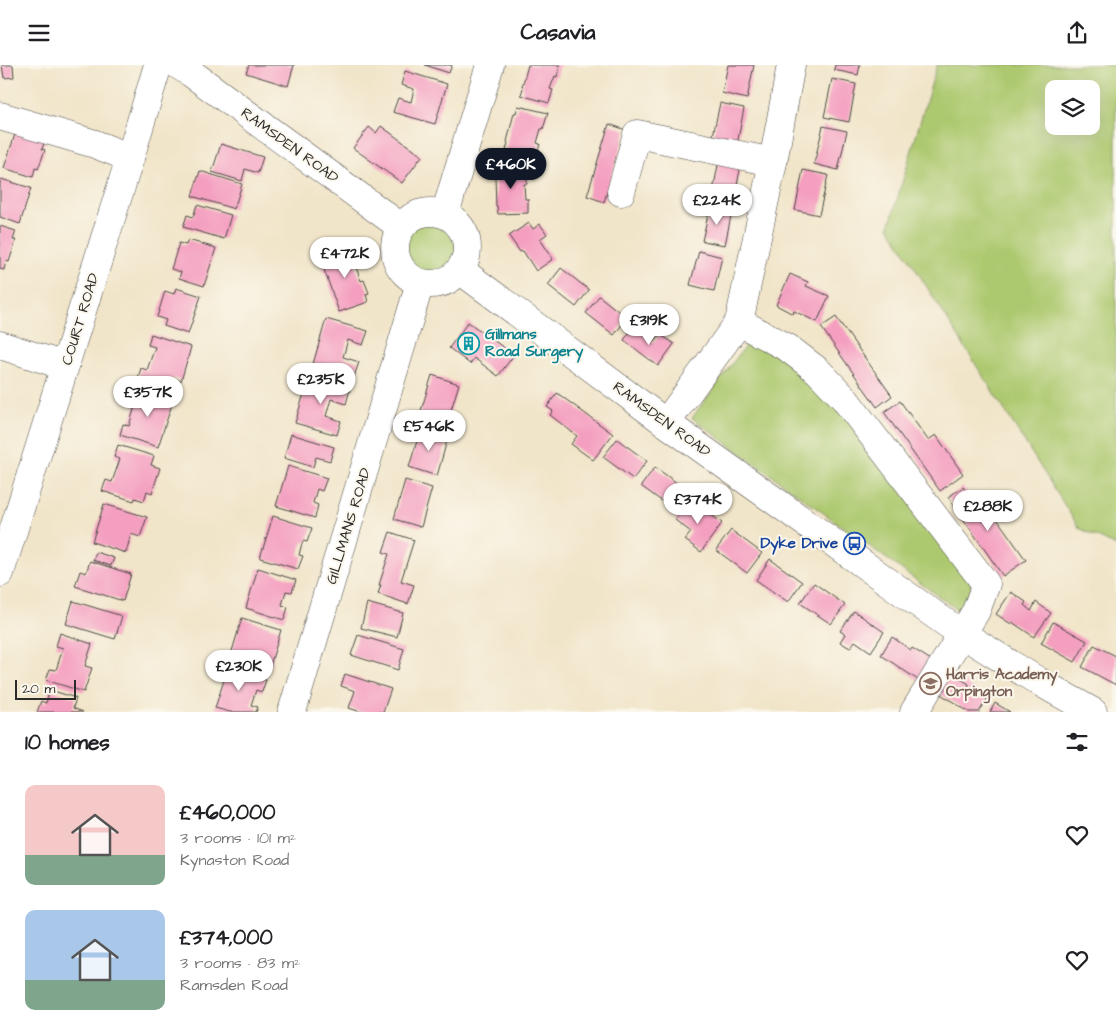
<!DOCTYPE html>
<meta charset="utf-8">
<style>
:root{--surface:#fff;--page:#f6f6f6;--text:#202124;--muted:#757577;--accent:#111827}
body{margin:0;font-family:"Architects Daughter",sans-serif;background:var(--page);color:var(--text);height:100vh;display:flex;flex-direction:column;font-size:19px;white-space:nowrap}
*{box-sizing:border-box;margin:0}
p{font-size:16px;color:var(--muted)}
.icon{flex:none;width:28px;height:28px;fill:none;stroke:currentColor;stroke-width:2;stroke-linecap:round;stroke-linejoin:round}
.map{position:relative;height:647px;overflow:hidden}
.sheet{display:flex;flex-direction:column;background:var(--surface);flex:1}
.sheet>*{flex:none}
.tools{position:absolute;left:1045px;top:15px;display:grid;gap:10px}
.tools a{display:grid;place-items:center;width:55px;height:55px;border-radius:10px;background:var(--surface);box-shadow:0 5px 20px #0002;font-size:25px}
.scale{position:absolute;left:15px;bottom:12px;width:61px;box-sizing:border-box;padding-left:5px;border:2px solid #2b2b2b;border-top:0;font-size:14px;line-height:18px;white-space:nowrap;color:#2b2b2b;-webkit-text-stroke:4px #fbf7ec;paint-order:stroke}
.price{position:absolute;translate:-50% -42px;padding:0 11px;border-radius:18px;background:#fff;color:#222;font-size:16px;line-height:32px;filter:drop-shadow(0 1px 2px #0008)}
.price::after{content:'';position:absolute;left:50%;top:30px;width:15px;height:11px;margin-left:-8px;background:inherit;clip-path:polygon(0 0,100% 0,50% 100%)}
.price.selected{background:var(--accent);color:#fff}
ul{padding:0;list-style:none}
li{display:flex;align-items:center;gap:15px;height:125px;padding:0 25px}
li span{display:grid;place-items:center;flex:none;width:140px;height:100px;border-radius:10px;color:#555}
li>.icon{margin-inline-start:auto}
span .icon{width:60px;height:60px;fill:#fffc;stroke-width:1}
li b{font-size:21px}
h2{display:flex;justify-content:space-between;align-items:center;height:60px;padding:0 25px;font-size:21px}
header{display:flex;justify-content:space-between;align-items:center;height:65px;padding:0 25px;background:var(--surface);font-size:22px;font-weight:700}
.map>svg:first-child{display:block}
</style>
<header><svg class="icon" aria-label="menu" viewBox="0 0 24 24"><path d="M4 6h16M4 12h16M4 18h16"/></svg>Casavia<svg class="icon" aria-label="share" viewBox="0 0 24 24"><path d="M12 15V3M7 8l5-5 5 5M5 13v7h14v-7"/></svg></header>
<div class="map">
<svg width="1116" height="647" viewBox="0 0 1116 647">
<rect width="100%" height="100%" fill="#fbf7ec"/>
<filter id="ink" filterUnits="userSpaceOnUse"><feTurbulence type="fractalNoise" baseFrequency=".02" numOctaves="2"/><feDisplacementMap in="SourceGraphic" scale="10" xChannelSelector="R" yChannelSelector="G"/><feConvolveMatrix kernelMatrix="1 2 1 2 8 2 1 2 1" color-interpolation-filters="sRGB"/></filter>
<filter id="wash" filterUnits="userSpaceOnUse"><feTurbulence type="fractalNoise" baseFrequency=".0096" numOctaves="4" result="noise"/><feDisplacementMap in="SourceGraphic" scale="20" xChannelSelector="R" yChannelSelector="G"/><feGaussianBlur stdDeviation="1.12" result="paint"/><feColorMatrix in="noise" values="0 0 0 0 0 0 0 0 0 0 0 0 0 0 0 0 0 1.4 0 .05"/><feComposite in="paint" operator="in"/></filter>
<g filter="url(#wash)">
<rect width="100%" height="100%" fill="#f1e5c9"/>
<!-- green -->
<g fill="#adc96f" stroke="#6c7a4d" fill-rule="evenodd">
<path d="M 937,0 L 1116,0 L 1116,481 L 1079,463 L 889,162 ZM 1054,24 L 1091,24 L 1091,61 L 1054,61 Z"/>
<path d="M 432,156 L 450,164 L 457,184 L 449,202 L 430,209 L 411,201 L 404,181 L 412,163 Z"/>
<path d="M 754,269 L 829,328 L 973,520 L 959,546 L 692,353 Z"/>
</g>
<g id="blocks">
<!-- building -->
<g fill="#f49fc0">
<path d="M 2,0 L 13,0 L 14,12 L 4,13 Z"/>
<path d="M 249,0 L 294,0 L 288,21 L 246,8 Z"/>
<path d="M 425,0 L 452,0 L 449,8 Z"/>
<path d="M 528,0 L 560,0 L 557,12 L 555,11 L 550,24 L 553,25 L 549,38 L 521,30 L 523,23 L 522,22 Z"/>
<path d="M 728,0 L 754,0 L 747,34 L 722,28 Z"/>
<path d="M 835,0 L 860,0 L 858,10 L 834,5 Z"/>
<path d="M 405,6 L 447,19 L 435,59 L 393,47 L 398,33 L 411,37 L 414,24 L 401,20 Z"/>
<path d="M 832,14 L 856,19 L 849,57 L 824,52 Z"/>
<path d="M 720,38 L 744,43 L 737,80 L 712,75 Z"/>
<path d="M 518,41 L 548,48 L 543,64 L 541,64 L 537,78 L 540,79 L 536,93 L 506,85 L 508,78 L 507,77 L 514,48 L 516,48 Z"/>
<path d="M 609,59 L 626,65 L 604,137 L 587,131 Z"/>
<path d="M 381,61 L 422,91 L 402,118 L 353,83 L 369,62 L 376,68 Z"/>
<path d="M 823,61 L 847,66 L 838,105 L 814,99 Z"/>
<path d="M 16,66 L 45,75 L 42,84 L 45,85 L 38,104 L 35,103 L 33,112 L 4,103 Z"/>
<path d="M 221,79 L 263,92 L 258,108 L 245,104 L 242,116 L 212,107 Z"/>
<path d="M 719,95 L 741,100 L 734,135 L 712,131 Z"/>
<path d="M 527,102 L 527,119 L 524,119 L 525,134 L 528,134 L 528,148 L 498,149 L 497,141 L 496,141 L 495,111 L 496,111 L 496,103 Z"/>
<path d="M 803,105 L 828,110 L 819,150 L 795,145 Z"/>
<path d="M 200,106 L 242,119 L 234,144 L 192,131 Z"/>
<path d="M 1,114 L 31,123 L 20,159 L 0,152 L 0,118 Z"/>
<path d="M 197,140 L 231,150 L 224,174 L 183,162 L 187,150 L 193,152 Z"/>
<path d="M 710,141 L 732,146 L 725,180 L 702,176 Z"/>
<path d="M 529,158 L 533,164 L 540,159 L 547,169 L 540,174 L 553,194 L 536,206 L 523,186 L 520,187 L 509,171 Z"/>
<path d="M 0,161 L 16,166 L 13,175 L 16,175 L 9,197 L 6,196 L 4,205 L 0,204 Z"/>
<path d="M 188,175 L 216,183 L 204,221 L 179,213 L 181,207 L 171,204 L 179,178 L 186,180 Z"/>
<path d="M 354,182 L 358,196 L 354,197 L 361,216 L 364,215 L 369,228 L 366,229 L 368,237 L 339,247 L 320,193 Z"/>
<path d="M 699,186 L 722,192 L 714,226 L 690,220 Z"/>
<path d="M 561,203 L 589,225 L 576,242 L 548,220 Z"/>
<path d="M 790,209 L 808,217 L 806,221 L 829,231 L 817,257 L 794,246 L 793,249 L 776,240 Z"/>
<path d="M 176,223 L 201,231 L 188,269 L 164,261 L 166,255 L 157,252 L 165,226 L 174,229 Z"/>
<path d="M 599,231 L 627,253 L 614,270 L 586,248 Z"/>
<path d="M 836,252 L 892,331 L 877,342 L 821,262 Z"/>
<path d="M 326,254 L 368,266 L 363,280 L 348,275 L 343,292 L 359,297 L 354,312 L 313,299 Z"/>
<path d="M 468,257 L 514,290 L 498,311 L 474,293 L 470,299 L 449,283 Z"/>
<path d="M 634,261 L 654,277 L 660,269 L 674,279 L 658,301 L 624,275 Z"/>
<path d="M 151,269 L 191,282 L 181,316 L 173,313 L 169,325 L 138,314 L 141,303 L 147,305 L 155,282 L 148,280 Z"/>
<path d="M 432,310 L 459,319 L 447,358 L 420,349 Z"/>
<path d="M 309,312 L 350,324 L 346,339 L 331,334 L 326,351 L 341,356 L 337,370 L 295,358 Z"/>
<path d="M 136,323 L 173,336 L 158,382 L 120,370 L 123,359 L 129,361 L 136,338 L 132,337 Z"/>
<path d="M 557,328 L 613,369 L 593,395 L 571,379 L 577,371 L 550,350 L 553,346 L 547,342 Z"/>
<path d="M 900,336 L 928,375 L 936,370 L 963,409 L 940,426 L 884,347 Z"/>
<path d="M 421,363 L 448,372 L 437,411 L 409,402 Z"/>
<path d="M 291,369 L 334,382 L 330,396 L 316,392 L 313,402 L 284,393 Z"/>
<path d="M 617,374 L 647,396 L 633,414 L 603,392 Z"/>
<path d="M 118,380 L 154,391 L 151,400 L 160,403 L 152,428 L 147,426 L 144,436 L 135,433 L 134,436 L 102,426 L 106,415 L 112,417 L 120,394 L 114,392 Z"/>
<path d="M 288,401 L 327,413 L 322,426 L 317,424 L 313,438 L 318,440 L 315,453 L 276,441 Z"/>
<path d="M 655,402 L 685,424 L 671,443 L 641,421 Z"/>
<path d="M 405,415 L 432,423 L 421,462 L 394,454 Z"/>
<path d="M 963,422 L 976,440 L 983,434 L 1026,495 L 1003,511 L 948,432 Z"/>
<path d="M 691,435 L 722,458 L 701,487 L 685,475 L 691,467 L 675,455 Z"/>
<path d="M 104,439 L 147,452 L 140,472 L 131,469 L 126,488 L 92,477 Z"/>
<path d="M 273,451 L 312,463 L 307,477 L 303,476 L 301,482 L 299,490 L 303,491 L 298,504 L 260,493 Z"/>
<path d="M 731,465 L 762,488 L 747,508 L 716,485 Z"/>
<path d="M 390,467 L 414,475 L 401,516 L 414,520 L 408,539 L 378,529 L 381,520 L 379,520 L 389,489 L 383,487 Z"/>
<path d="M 96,487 L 114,493 L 111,501 L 93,495 Z"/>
<path d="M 770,494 L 802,517 L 788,537 L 756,515 Z"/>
<path d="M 90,496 L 131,509 L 123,536 L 75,521 L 80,506 L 86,508 Z"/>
<path d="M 258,503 L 296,515 L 292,527 L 286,526 L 282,540 L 288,542 L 284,555 L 246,543 Z"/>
<path d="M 814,518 L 845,540 L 831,559 L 800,538 Z"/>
<path d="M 1011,527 L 1026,537 L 1024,540 L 1031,546 L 1036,537 L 1051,548 L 1034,572 L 1012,557 L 1011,559 L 996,549 Z"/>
<path d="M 73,536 L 122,551 L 115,574 L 66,559 Z"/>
<path d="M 367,538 L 403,548 L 397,572 L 361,563 Z"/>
<path d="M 854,546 L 884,567 L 871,587 L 855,576 L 850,583 L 840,577 L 845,569 L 840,566 Z"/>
<path d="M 242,553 L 281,565 L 269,604 L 230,593 Z"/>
<path d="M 1053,557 L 1087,576 L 1075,597 L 1041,578 Z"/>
<path d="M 60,568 L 92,579 L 85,601 L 92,603 L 84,627 L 46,615 L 50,604 L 56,605 L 63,583 L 56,581 Z"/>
<path d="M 358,570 L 404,584 L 398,605 L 351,590 Z"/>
<path d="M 892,572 L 911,585 L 912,583 L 931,595 L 918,615 L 881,590 Z"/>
<path d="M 1094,580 L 1116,591 L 1116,620 L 1082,602 Z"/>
<path d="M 228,603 L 266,615 L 262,627 L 256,625 L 251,640 L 258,642 L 256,647 L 230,647 L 215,643 Z"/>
<path d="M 951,608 L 969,619 L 968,621 L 988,633 L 979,647 L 969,647 L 939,628 Z"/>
<path d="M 345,609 L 391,624 L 383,647 L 361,647 L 349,643 L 355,626 L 341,621 Z"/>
<path d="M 50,625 L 76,633 L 73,643 L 83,647 L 37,647 L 41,636 L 46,638 Z"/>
<path d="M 995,638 L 1010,647 L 990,647 Z"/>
</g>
</g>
</g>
<g filter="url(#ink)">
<use href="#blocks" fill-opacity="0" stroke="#494743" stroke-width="1"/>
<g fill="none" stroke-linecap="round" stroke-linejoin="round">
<defs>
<g id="minor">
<path d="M 178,0 L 191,8 L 401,162"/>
<path d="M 0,51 L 95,79 L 130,93"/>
<path d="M 621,127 L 637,69 L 773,97"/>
<circle cx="431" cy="183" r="36"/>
<path d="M 445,149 L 490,0"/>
<path d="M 460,205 L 666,358 L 905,529 L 962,569 L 1038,616 L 1093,647"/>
<path d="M 739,257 L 788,283 L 818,306 L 844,333 L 986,519 L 976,546 L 914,647"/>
<path d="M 0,280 L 65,301"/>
<path d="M 666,358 L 739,257 L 773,97 L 791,0"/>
<path d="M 292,647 L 420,218"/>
</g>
<path id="major" d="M 0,508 L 130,93 L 158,0"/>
</defs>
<!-- minor casing -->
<use href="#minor" stroke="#494743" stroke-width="29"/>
<!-- major casing -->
<use href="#major" stroke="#494743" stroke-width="29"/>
<!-- minor -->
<use href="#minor" stroke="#fff" stroke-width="28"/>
<!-- major -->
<use href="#major" stroke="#fff" stroke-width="28"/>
</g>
</g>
<!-- icons -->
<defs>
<symbol id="building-ring" viewBox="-11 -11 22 22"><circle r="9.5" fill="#fbf7ec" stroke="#0f9aa8" stroke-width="1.5"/><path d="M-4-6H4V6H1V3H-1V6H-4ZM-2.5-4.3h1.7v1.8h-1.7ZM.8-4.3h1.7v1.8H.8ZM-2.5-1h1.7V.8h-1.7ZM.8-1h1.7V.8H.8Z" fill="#0f9aa8"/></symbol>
<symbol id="bus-ring" viewBox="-11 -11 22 22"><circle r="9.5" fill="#fbf7ec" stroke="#1a4fb4" stroke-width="1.5"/><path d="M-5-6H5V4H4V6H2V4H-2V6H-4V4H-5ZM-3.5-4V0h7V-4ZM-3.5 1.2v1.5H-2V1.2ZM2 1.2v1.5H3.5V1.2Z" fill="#1a4fb4"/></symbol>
<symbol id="school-ring" viewBox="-11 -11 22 22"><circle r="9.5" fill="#fbf7ec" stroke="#8d6e63" stroke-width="1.5"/><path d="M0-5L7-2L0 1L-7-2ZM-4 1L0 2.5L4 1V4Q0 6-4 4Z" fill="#8d6e63"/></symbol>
</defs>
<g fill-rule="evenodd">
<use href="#building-ring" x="456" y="266" width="25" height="25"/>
<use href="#bus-ring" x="842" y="466" width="25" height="25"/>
<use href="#school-ring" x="918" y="606" width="25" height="25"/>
</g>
<g text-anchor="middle" stroke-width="4" stroke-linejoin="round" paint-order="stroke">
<!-- street labels -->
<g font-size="15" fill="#2b2b2b" stroke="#fbf7ec">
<text transform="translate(290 80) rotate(36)" y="5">RAMSDEN ROAD</text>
<text transform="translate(80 254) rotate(-73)" y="5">COURT ROAD</text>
<text transform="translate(662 354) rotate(36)" y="5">RAMSDEN ROAD</text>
<text transform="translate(348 461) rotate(-73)" y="5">GILLMANS ROAD</text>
</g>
<!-- culture labels -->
<g font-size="15" font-weight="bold" fill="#0d838f" stroke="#fbf7ec" text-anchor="start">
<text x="485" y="274">Gillmans<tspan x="485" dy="17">Road Surgery</tspan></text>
</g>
<!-- transit labels -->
<g font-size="15" font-weight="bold" fill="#164399" stroke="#fbf7ec" text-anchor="end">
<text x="838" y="483">Dyke Drive</text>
</g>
<!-- education labels -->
<g font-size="15" font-weight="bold" fill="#785e54" stroke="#fbf7ec" text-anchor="start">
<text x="946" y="614">Harris Academy<tspan x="946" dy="17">Orpington</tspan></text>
</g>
</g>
</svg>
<div class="tools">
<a><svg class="icon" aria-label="layers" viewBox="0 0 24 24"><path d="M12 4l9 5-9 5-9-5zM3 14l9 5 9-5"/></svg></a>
</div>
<div class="scale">20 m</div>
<b class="price selected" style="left:511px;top:125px">£460K</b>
<b class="price" style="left:717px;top:161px">£224K</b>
<b class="price" style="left:345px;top:214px">£472K</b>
<b class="price" style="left:649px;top:281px">£319K</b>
<b class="price" style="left:321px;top:340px">£235K</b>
<b class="price" style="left:148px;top:353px">£357K</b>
<b class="price" style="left:429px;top:387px">£546K</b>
<b class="price" style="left:698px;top:460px">£374K</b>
<b class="price" style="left:988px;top:467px">£288K</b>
<b class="price" style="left:239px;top:627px">£230K</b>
</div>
<section class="sheet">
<h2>10 homes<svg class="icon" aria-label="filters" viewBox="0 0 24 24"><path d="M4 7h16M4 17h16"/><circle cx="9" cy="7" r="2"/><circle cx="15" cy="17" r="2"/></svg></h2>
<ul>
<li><span style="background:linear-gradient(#f6c9c9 70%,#7fa58c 0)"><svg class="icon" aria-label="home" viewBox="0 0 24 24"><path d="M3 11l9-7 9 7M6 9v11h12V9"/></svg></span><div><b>£460,000</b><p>3 rooms · 101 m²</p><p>Kynaston Road</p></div><svg class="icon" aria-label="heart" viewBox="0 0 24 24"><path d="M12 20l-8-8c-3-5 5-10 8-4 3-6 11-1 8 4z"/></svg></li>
<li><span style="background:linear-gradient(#a9c7e8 70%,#7fa58c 0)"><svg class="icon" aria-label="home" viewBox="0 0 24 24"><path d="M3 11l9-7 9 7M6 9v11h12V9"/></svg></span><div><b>£374,000</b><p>3 rooms · 83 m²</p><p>Ramsden Road</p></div><svg class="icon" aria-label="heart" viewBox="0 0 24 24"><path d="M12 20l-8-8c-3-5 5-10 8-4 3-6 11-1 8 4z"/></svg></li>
</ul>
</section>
